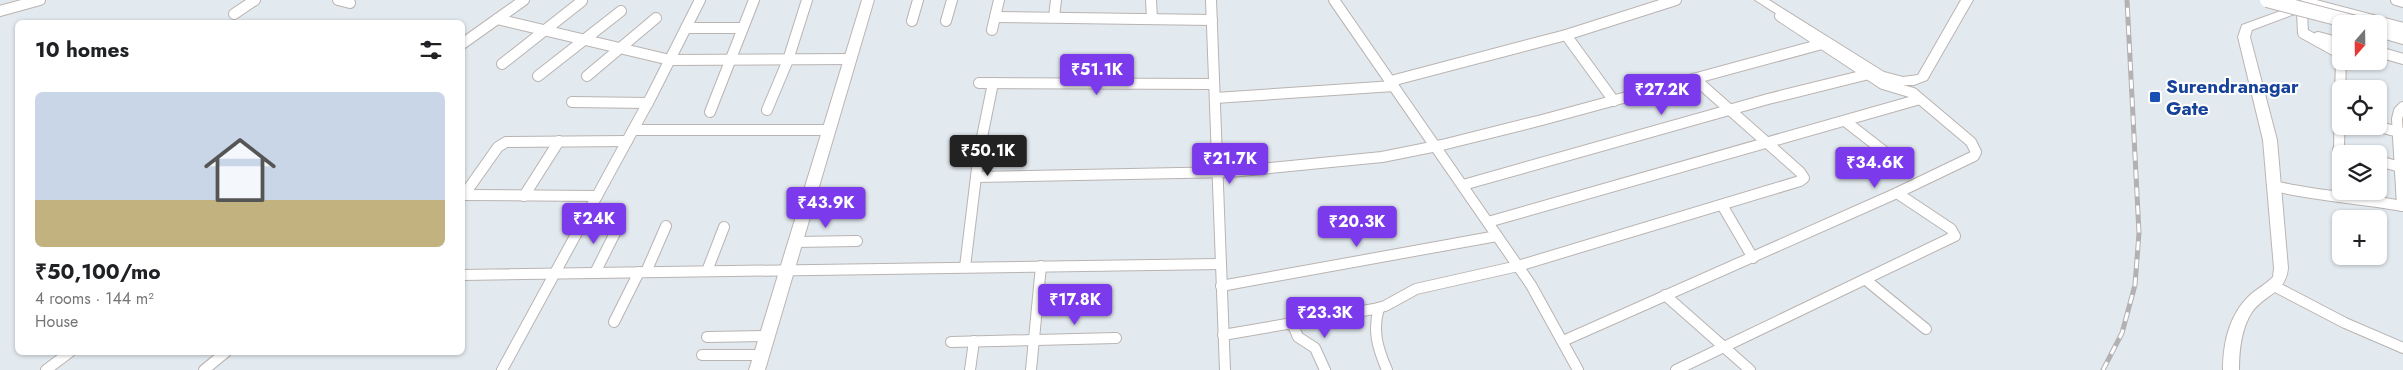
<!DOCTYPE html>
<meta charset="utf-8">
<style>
:root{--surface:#fff;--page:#f2f2f2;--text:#202124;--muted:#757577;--accent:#7c3aed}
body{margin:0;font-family:Jost,sans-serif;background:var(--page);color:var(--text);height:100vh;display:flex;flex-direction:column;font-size:19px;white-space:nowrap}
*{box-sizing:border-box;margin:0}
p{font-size:16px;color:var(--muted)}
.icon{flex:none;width:28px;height:28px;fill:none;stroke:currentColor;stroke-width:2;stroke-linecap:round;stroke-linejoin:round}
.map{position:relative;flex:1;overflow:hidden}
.side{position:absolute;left:15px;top:20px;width:450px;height:335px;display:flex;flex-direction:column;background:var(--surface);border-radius:8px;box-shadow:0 1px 4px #0004}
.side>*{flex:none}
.needle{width:32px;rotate:200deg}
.tools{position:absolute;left:2332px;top:15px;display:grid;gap:10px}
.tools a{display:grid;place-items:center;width:55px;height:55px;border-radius:8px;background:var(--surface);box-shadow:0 1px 4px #0004;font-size:25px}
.price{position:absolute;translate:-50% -42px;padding:0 11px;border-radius:5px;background:var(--accent);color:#fff;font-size:16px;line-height:32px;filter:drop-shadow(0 1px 2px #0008)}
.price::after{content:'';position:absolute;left:50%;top:30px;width:15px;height:11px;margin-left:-8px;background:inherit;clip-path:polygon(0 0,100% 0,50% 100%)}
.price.on{background:#222;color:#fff}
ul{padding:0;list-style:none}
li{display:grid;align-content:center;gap:10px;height:265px;padding:0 20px}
li span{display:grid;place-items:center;height:155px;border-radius:8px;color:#555}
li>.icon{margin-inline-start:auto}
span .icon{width:90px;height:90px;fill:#fffc;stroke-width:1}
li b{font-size:21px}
h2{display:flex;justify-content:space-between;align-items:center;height:60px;padding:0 20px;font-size:21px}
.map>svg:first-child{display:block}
</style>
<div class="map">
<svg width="2403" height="370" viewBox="0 0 2403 370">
<rect width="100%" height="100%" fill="#e3eaef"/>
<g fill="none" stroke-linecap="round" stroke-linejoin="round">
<defs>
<g id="street">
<path d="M 338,0 L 350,3"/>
<path d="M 1151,0 L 1152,19"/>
<path d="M 1211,0 L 1225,370"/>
<path d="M 1334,0 L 1531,285 L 1578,370"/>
<path d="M 2396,0 L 2403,2"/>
<path d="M 2308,3 L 2403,28"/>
<path d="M 0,11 L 40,0"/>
<path d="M 2302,12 L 2303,33 L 2341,54 L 2338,196"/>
<path d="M 234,14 L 255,0"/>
<path d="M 995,17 L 1212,20"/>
<path d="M 1054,17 L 1056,0"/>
<path d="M 497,19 L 670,60 L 850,59"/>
<path d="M 912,21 L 918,0"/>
<path d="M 946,21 L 952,0"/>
<path d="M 686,28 L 743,28"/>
<path d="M 992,30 L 999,0"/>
<path d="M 2379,32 L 2403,39"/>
<path d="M 1566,35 L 1614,101"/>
<path d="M 2318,37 L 2341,43"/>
<path d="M 462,44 L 524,0"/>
<path d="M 2379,52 L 2403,59"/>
<path d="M 502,64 L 582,1"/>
<path d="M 538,76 L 621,11"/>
<path d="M 587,76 L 656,18"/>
<path d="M 1391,81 L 1566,35 L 1676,0"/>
<path d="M 979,83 L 1214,84"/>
<path d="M 1215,98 L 1394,86"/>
<path d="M 572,102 L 648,103"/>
<path d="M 767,110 L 788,60 L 807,0"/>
<path d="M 710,112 L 754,0"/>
<path d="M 1845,121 L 1890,156"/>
<path d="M 2376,126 L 2402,133"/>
<path d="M 633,130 L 829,130"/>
<path d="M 2338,150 L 2352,154"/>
<path d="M 2379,161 L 2400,167"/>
<path d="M 976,177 L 1230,172 L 1382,157 L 1442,145 L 1542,120 L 1822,44"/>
<path d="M 1463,185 L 1768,99 L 1869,74"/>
<path d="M 2274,186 C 2316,196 2359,198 2402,206 L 2397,119 L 2399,111 L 2403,107"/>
<path d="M 462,195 L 597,196"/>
<path d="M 464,195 L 498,147 L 506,142 L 627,141"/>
<path d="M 524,196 L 559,141"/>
<path d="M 1722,205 L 1753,258"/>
<path d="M 1488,222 L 1920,99"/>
<path d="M 796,242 L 857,241"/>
<path d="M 965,267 L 979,152 L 993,83"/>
<path d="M 707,271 L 724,227"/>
<path d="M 646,272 L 666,226"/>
<path d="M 595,273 L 617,229"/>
<path d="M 462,275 L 1221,264"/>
<path d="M 1866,280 L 1926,329"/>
<path d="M 1221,286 L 1497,236"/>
<path d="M 2274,286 L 2345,323 L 2403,348"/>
<path d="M 1665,295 L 1750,370"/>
<path d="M 1379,308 C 1372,331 1378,349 1387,370"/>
<path d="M 614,322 L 639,272"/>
<path d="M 1292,323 L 1298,337 L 1315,348 L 1325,370"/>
<path d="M 1223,335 L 1374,309 L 1385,306 L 1416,289 L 1518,266 L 1800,181 L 1804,178 L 1800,172 L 1695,79"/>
<path d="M 707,337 L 768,336"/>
<path d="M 1563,341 L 1897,193 L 1974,156 L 1976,152 L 1971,142 L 1913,93 L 1883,84 L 1780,16"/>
<path d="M 951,342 L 1116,338"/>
<path d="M 702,355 L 762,355"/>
<path d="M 46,370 L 70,352"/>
<path d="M 204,370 L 226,352"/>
<path d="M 502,370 L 651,97 L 700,0"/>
<path d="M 970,370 L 974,341"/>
<path d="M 1031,370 L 1041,266"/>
<path d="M 1676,370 L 1955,236 L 1951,229 L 1897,193"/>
</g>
<g id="secondary">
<path d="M 862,0 L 874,0 L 765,370 L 749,370 Z"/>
<path d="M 1755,0 L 1769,0 L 1884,72 L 1903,77 L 1918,75 L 1961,0 L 1973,0 L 1927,80 L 1914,85 L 1903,85 L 1876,78 Z"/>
<path d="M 2302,0 L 2314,0 L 2314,3 L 2297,13 L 2252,30 L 2250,37 L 2277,140 L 2288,268 C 2286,293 2265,294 2252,312 C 2241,329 2239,351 2239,370 L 2223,370 C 2223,344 2229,316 2248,297 C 2255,290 2265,285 2273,277 L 2274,268 L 2263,140 L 2238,37 L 2242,25 L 2289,8 Z"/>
<path d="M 2379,25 L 2403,31 L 2403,39 L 2379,33 Z"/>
</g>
</defs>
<!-- street casing -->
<use href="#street" stroke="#b9b3b1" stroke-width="12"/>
<!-- secondary casing -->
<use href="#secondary" stroke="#bcb4b2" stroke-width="2"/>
<!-- street -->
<use href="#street" stroke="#fff" stroke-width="10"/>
<!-- secondary -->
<use href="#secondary" fill="#fff" fill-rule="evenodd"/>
<defs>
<path id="rail" d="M 2103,370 L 2122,333 L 2135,285 L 2139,233 L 2127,0"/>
</defs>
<!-- rail casing -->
<use href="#rail" stroke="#b3b1b1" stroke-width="5"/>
<!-- rail -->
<use href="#rail" stroke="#fff" stroke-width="3" stroke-dasharray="9" stroke-linecap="butt"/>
<defs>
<path id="secondary-bridge" d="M 2267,0 L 2360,24"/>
</defs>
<!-- secondary-bridge casing -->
<use href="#secondary-bridge" stroke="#bcb4b2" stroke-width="16" stroke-linecap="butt"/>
<!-- secondary-bridge -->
<use href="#secondary-bridge" stroke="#fff" stroke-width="14"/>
</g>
<!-- markers -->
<rect fill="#1a4fb4" stroke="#fff" stroke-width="2" x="2149" y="91" width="12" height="12" rx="2.5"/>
<g text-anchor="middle" stroke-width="4" stroke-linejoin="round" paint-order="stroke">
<!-- transit labels -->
<g font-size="19" font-weight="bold" fill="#164399" stroke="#fff" text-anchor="start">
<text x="2166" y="93">Surendranagar<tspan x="2166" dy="22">Gate</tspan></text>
</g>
</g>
</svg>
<div class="tools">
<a><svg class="needle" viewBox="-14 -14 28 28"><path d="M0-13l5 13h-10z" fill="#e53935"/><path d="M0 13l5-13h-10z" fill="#757577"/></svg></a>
<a><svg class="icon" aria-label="locate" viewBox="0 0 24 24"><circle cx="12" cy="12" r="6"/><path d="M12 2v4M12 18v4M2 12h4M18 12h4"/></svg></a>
<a><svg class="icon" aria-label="layers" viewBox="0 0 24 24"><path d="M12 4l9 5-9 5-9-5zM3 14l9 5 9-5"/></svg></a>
<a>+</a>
</div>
<b class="price" style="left:1097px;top:96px">₹51.1K</b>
<b class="price" style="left:1662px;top:116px">₹27.2K</b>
<b class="price on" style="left:988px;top:177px">₹50.1K</b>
<b class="price" style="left:1230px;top:185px">₹21.7K</b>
<b class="price" style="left:1875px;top:189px">₹34.6K</b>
<b class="price" style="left:826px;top:229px">₹43.9K</b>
<b class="price" style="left:594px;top:245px">₹24K</b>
<b class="price" style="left:1357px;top:248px">₹20.3K</b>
<b class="price" style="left:1075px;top:326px">₹17.8K</b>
<b class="price" style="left:1325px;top:339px">₹23.3K</b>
<section class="side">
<h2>10 homes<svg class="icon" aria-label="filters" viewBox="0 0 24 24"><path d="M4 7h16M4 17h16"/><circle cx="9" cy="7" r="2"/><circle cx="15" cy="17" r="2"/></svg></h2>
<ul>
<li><span style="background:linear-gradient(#c9d6e8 70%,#c2b280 0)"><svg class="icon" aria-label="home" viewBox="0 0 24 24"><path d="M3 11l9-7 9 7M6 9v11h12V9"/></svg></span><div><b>₹50,100/mo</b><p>4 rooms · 144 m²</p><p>House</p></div></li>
</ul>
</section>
</div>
